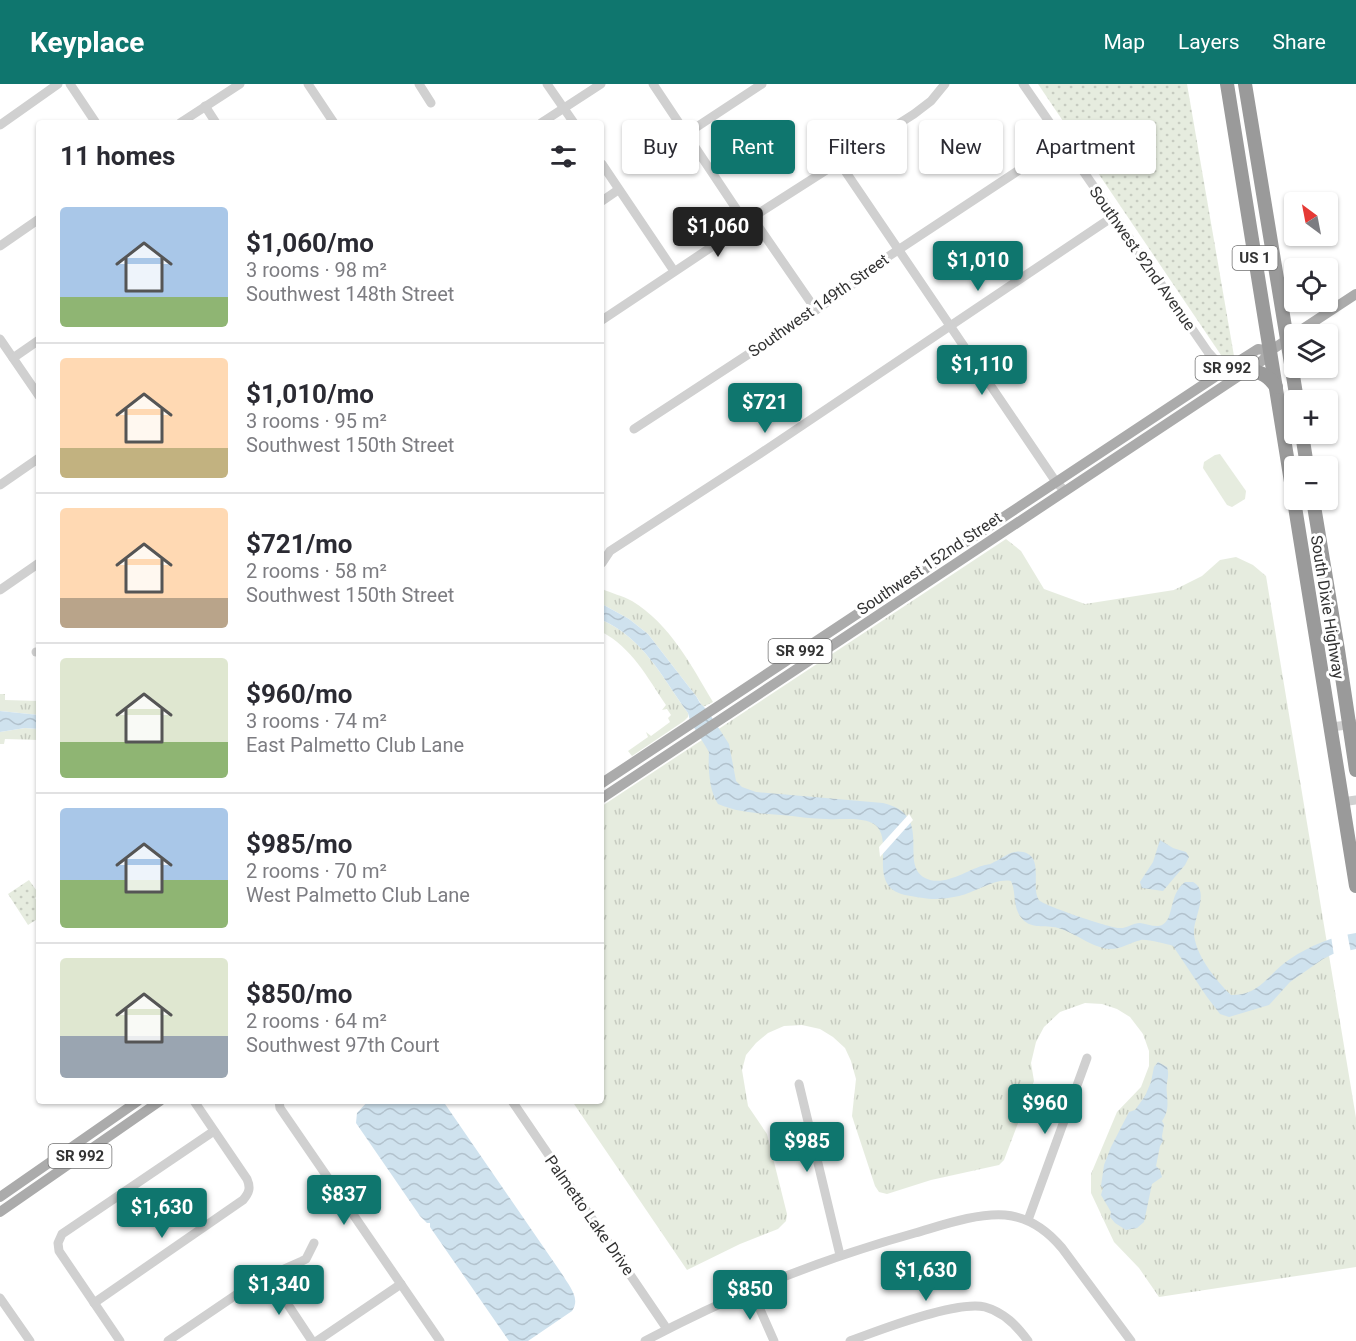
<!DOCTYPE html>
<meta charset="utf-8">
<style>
:root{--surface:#fff;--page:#f2f2f3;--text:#2b2b33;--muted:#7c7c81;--line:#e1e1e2;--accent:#0f766e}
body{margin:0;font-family:Roboto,sans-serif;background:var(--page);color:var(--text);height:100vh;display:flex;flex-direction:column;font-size:22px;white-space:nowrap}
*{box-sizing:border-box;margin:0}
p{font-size:20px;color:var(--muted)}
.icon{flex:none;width:33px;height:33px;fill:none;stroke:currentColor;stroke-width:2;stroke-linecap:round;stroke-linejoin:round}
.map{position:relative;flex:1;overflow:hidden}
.side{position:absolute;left:36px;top:36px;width:568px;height:984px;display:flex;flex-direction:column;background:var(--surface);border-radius:6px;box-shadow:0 2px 4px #0004}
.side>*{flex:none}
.top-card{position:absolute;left:622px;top:36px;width:570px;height:54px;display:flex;gap:12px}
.needle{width:39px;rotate:328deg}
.buttons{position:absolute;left:1284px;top:108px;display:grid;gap:12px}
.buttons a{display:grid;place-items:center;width:54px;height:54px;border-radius:6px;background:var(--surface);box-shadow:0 2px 4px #0004;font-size:30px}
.price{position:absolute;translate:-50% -51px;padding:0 14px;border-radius:6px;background:var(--accent);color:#fff;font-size:20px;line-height:39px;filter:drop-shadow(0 2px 3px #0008)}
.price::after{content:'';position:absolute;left:50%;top:36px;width:18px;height:14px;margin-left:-9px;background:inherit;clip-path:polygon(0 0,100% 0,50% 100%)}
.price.selected{background:#222;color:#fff}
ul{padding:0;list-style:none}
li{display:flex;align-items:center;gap:18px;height:150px;padding:0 24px}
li+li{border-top:2px solid var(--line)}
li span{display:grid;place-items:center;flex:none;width:168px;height:120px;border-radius:6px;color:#555}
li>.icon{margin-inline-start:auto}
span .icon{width:72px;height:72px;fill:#fffc;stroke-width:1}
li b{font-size:26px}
h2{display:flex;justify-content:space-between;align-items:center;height:72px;padding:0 24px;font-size:26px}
.chip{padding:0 21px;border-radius:6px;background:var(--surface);box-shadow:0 2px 4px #0004;font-size:21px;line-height:54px}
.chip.selected{background:var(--accent);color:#fff}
header{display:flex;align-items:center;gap:36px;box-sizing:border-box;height:84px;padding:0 30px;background:var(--accent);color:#fff}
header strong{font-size:28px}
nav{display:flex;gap:33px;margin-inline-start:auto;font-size:21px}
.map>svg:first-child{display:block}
</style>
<header>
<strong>Keyplace</strong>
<nav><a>Map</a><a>Layers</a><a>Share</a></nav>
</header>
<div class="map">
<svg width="1356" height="1257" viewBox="0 0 1356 1257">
<defs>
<pattern id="grass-tufts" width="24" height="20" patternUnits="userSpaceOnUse" patternTransform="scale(1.5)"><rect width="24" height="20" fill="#e6ecdf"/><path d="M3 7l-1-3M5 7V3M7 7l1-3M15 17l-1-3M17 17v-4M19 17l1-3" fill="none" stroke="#c6cbc0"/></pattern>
<pattern id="park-dots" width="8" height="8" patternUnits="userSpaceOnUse" patternTransform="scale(1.5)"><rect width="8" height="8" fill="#e6ecdf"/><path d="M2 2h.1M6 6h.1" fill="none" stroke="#c6cbc0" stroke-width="1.8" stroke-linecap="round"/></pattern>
<pattern id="water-waves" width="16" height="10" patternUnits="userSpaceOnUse" patternTransform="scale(1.5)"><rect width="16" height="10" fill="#cfe2ee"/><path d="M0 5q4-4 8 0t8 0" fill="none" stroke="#b2c2cd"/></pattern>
</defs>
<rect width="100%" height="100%" fill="#fff"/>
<!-- grass -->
<g fill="url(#grass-tufts)">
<path d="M 1006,455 L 1021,467 L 1044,505 L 1085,520 L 1174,506 L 1202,492 L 1220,476 L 1236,473 L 1253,481 L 1266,492 L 1356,1034 L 1356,1183 L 1159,1213 L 1139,1184 L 1114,1158 L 1091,1109 L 1091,1090 L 1117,1028 L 1141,1003 L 1149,982 L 1149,967 L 1143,950 L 1130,933 L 1117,925 L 1102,920 L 1085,919 L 1060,928 L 1044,943 L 1036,958 L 1031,979 L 1034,997 L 1004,1076 L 999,1081 L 931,1096 L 887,1110 L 879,1108 L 875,1102 L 852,1032 L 856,995 L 851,977 L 845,964 L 833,953 L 820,945 L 802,941 L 784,942 L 768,949 L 756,959 L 746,971 L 742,986 L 748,1022 L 767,1050 L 787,1130 L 786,1137 L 778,1145 L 740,1160 L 687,1186 L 572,1017 L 602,1017 L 602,722 Z"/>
<path d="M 602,505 C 611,509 623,512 632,517 C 670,540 691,581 713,618 L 703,623 L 696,612 L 648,550 L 629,535 L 602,520 Z"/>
<path d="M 602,536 C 644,555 662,593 688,629 L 688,633 L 684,637 L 632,672 L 628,667 L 648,653 L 646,648 L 651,652 L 670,638 L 668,634 L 671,631 L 667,625 L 662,626 L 666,621 C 647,593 632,564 602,548 Z"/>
<path d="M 0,610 L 5,610 L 5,616 L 39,617 L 39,631 L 0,627 Z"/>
<path d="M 25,644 L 39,645 L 39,656 L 5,655 L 4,660 L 0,660 L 0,648 Z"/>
</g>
<!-- park -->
<g fill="url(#park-dots)">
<path d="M 1038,0 L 1187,0 L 1234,272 L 1225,277 Z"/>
<path d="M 29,796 L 39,810 L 35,814 L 39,820 L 39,834 L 28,841 L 8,810 Z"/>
</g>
<!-- pitch -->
<path fill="#e6ecdf" d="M 1220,370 L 1246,407 L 1245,415 L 1232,423 L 1227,421 L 1203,384 L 1204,378 L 1215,371 Z"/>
<!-- water -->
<g fill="url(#water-waves)">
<path d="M 602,520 L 629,535 L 648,550 L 696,612 L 700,619 L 707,626 L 729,660 L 736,697 L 742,703 L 756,708 L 883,719 C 935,731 898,779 925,794 C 944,804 968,785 985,781 C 993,779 987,782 994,778 C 1003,774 1012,765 1023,768 C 1045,773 1030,803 1039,816 C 1042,821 1110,844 1119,844 C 1126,845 1133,839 1140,839 C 1147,840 1156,844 1162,841 C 1175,834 1168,811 1185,798 L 1193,798 C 1210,807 1194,833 1194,847 C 1193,868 1216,897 1231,911 C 1261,912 1269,888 1290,875 C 1309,862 1334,852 1356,849 L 1356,865 L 1333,870 L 1323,875 L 1290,898 L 1269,921 L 1229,933 L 1220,930 L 1207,913 L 1173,862 C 1167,860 1147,855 1141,856 C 1131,858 1122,865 1110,865 C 1092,864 1076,849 1058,844 C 1045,840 1030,847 1020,832 C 1013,822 1016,807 1011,797 C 994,794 975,809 959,812 C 937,817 926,815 905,811 C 864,802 898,752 872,739 C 859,733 840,736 826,735 C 811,735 796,732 781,731 C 759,729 739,729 718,720 C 709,707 708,683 709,668 L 690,637 L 688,629 C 662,593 644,555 602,536 Z"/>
<path d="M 0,627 L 39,631 L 39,645 L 25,644 L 0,648 Z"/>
<path d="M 1160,756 L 1173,764 L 1186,768 L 1189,773 L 1185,781 L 1163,807 L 1142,804 L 1140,798 L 1153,778 Z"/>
<path d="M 1158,978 L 1167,983 C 1169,990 1168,992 1167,999 C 1165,1012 1172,1023 1162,1037 L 1164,1041 L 1162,1052 L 1163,1057 L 1160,1062 L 1156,1082 L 1160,1086 L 1162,1093 L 1152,1100 L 1144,1138 L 1137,1144 L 1126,1146 L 1115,1139 L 1110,1133 L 1111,1128 L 1101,1111 L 1103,1104 L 1101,1102 L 1104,1081 L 1111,1063 L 1129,1028 L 1135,1026 L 1145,1012 L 1151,998 L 1154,983 Z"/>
<path d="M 368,1017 L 443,1017 L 562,1190 C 569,1202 581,1214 572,1227 L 528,1257 L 509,1257 L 430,1143 L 430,1139 L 427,1139 L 420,1132 L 356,1039 L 357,1029 Z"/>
</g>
<!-- pier -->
<g fill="#fff">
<path d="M 909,730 L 913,736 L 880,773 L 879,763 Z"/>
<path d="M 1347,848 L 1351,869 L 1334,872 L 1331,852 Z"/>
</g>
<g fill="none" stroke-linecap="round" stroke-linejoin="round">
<!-- minor -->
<g stroke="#d0d0d0" stroke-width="9">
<path d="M 70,0 L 96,39"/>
<path d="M 308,0 L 334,39"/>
<path d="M 419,0 L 431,19"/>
<path d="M 547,0 L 574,39"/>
<path d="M 653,0 L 745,138 L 758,142 L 816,226"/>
<path d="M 1023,0 L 1208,268 L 1219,280 L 1227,285"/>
<path d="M 205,22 L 216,39"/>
<path d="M 180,39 L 240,0"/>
<path d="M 541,39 L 601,0"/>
<path d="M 0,41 L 58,0"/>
<path d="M 686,50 L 762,0"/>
<path d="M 839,78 L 1056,398 L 1065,407"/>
<path d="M 602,80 L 674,187"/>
<path d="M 602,117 L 618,106"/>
<path d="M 0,162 L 39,135"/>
<path d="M 602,236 L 734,148 L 745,138 L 914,30 L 931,17 L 945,0"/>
<path d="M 0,255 L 39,312"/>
<path d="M 13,274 L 39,256"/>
<path d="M 1208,297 L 1211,284 L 1209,270"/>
<path d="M 634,345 L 816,226 L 860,195 L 889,172 L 1063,57"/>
<path d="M 0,401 L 39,374"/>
<path d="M 602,479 L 610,467 L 758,371 L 1114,132"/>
<path d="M 0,506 L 39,479"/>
<path d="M 36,568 L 39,568"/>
<path d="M 1331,643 L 1356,640"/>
<path d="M 1342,718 L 1356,716"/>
<path d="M 799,1000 L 840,1171"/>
<path d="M 279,1017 L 280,1024 L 440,1257"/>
<path d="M 512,1017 L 667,1245"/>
<path d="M 1028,1136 L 1087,974"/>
<path d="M 269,1192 L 312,1257"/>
<path d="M 751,1205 L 774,1257"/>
<path d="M 0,1214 L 30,1257"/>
<path d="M 94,1219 L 243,1116 C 249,1109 251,1104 247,1095 L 194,1017"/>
<path d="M 120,1257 L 59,1167 L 58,1159 L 62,1150 L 214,1047"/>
<path d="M 168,1257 L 255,1198 L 302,1177 L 306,1175 L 314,1159"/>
<path d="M 317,1257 L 401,1200"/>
<path d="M 645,1257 C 731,1211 821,1175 915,1149 C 943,1141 976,1129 1005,1131 C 1029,1133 1047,1146 1062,1164 L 1131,1257"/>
<path d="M 850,1257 C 879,1246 957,1216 985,1223 C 1004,1228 1017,1242 1028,1257"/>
</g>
<!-- major -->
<g stroke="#ababab" stroke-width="10">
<path d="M 1295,250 L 1356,210"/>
<path d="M 602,699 L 1236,279 L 1258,265 L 1270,267"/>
<path d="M 602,714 L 1263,276 L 1270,267 L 1294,251"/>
<path d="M 0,1113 L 138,1017"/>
<path d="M 0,1128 L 160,1017"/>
</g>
<!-- highway -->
<g stroke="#9a9a9a" stroke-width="14">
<path d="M 1227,0 L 1356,802"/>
<path d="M 1245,0 L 1297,316"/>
<path d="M 1249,286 C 1261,288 1269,292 1276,303"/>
<path d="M 1302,350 L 1307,382"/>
<path d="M 1313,416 L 1338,566 L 1356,686"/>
</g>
</g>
<g text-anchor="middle" stroke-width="6" stroke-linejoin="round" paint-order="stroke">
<!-- shield labels -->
<g fill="#fff" stroke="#707070" stroke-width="1.5">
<rect x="1232.5" y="162" width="45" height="24" rx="4.5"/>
<rect x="1195.5" y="272" width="63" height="24" rx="4.5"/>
<rect x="768.5" y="555" width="63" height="24" rx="4.5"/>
<rect x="48.5" y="1060" width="63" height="24" rx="4.5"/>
</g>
<g font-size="15" font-weight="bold" fill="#333">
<text x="1255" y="179">US 1</text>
<text x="1227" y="289">SR 992</text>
<text x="800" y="572">SR 992</text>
<text x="80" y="1077">SR 992</text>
</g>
<!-- street labels -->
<g font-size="16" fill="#333" stroke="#fff">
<text transform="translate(1143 174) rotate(55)" y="6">Southwest 92nd Avenue</text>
<text transform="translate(818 221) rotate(-35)" y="6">Southwest 149th Street</text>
<text transform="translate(929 479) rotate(-34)" y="6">Southwest 152nd Street</text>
<text transform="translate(1328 523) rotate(81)" y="6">South Dixie Highway</text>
<text transform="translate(590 1131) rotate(55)" y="6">Palmetto Lake Drive</text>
</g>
</g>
</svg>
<div class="buttons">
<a><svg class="needle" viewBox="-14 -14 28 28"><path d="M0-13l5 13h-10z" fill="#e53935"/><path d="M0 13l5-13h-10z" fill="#7c7c81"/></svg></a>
<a><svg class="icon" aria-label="locate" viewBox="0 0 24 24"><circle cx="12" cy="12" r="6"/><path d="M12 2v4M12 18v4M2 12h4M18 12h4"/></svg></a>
<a><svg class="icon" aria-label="layers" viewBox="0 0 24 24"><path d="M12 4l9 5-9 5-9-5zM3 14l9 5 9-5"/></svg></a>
<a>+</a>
<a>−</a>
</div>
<b class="price selected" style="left:718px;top:174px">$1,060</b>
<b class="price" style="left:978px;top:208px">$1,010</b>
<b class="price" style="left:982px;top:312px">$1,110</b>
<b class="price" style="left:765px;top:350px">$721</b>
<b class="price" style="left:1045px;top:1051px">$960</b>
<b class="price" style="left:807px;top:1089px">$985</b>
<b class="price" style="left:344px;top:1142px">$837</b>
<b class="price" style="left:162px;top:1155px">$1,630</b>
<b class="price" style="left:926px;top:1218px">$1,630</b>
<b class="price" style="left:279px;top:1232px">$1,340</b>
<b class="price" style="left:750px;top:1237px">$850</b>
<div class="top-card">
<a class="chip">Buy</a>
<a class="chip selected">Rent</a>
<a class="chip">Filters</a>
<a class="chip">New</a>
<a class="chip">Apartment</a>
</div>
<section class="side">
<h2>11 homes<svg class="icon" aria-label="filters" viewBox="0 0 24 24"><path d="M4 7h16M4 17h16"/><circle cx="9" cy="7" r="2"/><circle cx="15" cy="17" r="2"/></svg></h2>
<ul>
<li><span style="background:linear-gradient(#a9c7e8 75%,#8fb573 0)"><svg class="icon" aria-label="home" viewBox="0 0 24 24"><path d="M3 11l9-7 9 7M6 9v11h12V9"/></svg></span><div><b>$1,060/mo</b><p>3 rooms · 98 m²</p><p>Southwest 148th Street</p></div></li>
<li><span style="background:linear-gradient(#ffd9b3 75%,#c2b280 0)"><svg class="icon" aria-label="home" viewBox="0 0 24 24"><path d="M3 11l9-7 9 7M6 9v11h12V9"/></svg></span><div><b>$1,010/mo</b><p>3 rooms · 95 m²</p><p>Southwest 150th Street</p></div></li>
<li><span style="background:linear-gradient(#ffd9b3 75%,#b9a48a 0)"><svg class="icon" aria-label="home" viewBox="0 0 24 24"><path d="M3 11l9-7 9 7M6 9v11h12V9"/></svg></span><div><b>$721/mo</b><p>2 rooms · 58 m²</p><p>Southwest 150th Street</p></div></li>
<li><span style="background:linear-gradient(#dfe7d0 70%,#8fb573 0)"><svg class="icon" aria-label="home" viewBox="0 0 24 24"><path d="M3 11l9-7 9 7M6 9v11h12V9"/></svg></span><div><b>$960/mo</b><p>3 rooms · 74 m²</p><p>East Palmetto Club Lane</p></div></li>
<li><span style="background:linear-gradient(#a9c7e8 60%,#8fb573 0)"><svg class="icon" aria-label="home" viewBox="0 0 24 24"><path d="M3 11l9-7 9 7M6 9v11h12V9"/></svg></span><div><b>$985/mo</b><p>2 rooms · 70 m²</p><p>West Palmetto Club Lane</p></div></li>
<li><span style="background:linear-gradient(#dfe7d0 65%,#9aa5b1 0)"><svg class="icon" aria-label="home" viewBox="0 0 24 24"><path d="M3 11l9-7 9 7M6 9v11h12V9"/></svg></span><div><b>$850/mo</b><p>2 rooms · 64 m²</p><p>Southwest 97th Court</p></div></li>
</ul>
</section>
</div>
